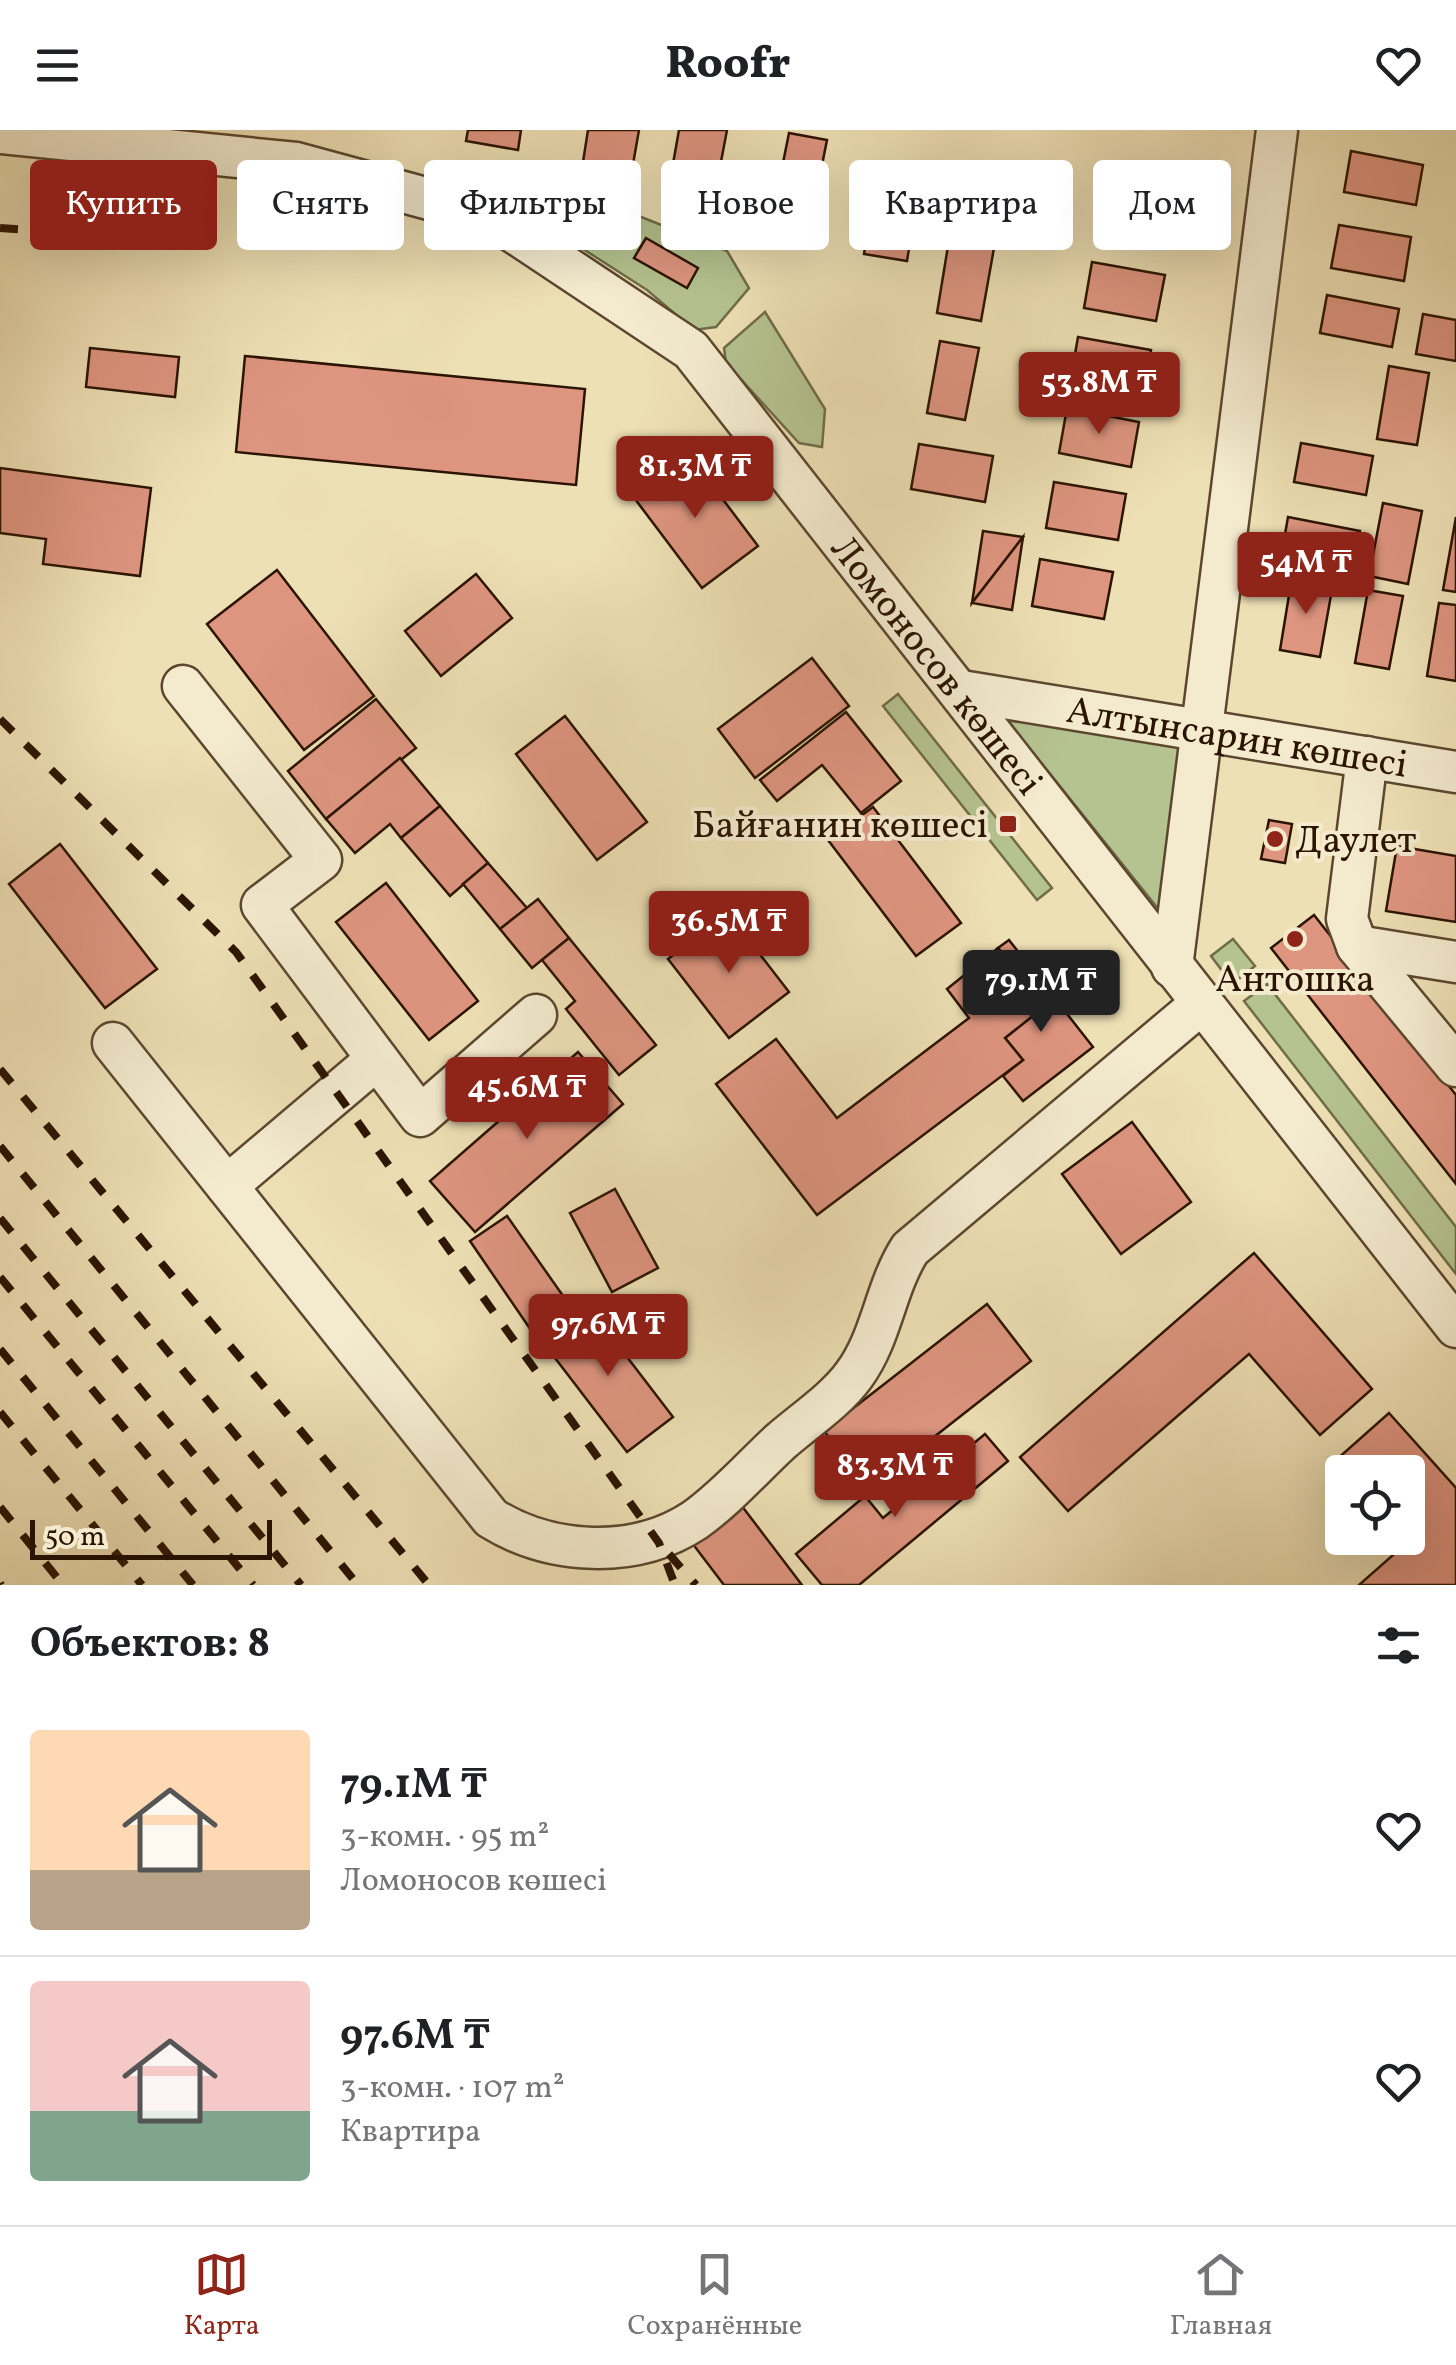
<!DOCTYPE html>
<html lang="ru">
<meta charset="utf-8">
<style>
:root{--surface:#fff;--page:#f2f2f2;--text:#202124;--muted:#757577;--line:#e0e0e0;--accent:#8f2418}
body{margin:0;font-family:Vollkorn,serif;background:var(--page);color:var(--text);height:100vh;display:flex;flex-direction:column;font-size:38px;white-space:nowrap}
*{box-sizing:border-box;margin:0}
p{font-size:32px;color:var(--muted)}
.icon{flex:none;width:55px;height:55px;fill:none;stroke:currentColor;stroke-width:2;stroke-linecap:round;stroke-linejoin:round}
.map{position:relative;height:1455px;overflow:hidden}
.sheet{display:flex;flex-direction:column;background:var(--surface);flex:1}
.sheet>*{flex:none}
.banner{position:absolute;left:30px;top:30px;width:1398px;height:90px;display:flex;gap:20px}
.controls{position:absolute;left:1325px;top:1325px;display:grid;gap:20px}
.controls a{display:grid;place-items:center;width:100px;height:100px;border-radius:10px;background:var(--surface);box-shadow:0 10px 40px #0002;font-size:50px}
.scale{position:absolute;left:30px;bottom:25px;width:242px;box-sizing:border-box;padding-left:10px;border:5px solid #2b1401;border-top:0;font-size:28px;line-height:35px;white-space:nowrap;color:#2b1401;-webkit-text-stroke:8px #f4ebcf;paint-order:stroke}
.price{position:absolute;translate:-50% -85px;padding:0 22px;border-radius:10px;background:var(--accent);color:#fff;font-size:32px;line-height:65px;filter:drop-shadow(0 2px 5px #0008)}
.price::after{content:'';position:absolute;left:50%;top:60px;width:30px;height:22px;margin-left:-15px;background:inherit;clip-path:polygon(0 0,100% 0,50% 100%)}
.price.current{background:#222;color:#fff}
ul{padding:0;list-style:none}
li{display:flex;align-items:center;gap:30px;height:250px;padding:0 30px}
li+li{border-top:2px solid var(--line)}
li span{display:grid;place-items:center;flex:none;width:280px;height:200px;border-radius:10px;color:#555}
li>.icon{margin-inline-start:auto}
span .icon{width:120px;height:120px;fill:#fffc;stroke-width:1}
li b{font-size:42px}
h2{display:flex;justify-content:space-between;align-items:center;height:120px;padding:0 30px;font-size:42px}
.tag{padding:0 35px;border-radius:10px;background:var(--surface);box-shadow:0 10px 40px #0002;font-size:35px;line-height:90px}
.tag.current{background:var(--accent);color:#fff}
header{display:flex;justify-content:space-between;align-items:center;height:130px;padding:0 30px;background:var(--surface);font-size:45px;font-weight:800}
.menu{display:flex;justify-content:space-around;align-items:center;height:140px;border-top:2px solid var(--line);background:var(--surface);font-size:28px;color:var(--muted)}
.menu a{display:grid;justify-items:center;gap:5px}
.menu .current{color:var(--accent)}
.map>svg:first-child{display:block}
</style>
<header><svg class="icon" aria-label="menu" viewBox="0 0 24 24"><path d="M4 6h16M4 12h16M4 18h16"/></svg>Roofr<svg class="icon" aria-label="heart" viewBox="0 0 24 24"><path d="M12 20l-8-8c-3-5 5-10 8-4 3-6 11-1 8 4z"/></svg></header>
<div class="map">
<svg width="1456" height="1455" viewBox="0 0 1456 1455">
<rect width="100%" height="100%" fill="#eee0b5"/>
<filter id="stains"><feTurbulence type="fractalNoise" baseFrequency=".002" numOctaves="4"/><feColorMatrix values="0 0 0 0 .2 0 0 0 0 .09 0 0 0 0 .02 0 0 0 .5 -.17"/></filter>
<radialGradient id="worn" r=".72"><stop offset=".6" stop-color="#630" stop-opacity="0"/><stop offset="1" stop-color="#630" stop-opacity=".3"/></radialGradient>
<!-- green -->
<g fill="#b5c390" stroke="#706c48" stroke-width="2.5">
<path d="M 563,56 L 727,121 L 749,158 L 716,197 L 694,200 L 647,160 L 521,79 Z"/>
<path d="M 765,182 L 825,279 L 822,317 L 799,313 L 726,233 L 724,218 Z"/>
<path d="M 898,564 L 1052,758 L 1037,770 L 883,576 Z"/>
<path d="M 1002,584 L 1181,615 L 1160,781 Z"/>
<path d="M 1233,809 L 1255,836 L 1232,854 L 1211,826 Z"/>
<path d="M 1267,854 L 1456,1097 L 1456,1144 L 1244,871 Z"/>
</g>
<!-- building -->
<g fill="#de9580" stroke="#2b1401" stroke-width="2.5">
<path d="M 468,0 L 521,0 L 518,20 L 466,11 Z"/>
<path d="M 588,0 L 639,0 L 632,40 L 583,32 Z"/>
<path d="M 679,0 L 727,0 L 717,53 L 671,45 Z"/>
<path d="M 789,3 L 827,10 L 813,80 L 775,73 Z"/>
<path d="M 1351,21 L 1423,35 L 1416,75 L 1344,62 Z"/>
<path d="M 876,51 L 919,58 L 907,131 L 864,124 Z"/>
<path d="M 1106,56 L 1178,70 L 1169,118 L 1096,105 Z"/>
<path d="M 1339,95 L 1411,107 L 1404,151 L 1331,138 Z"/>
<path d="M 646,108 L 698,138 L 687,158 L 634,128 Z"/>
<path d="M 949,110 L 994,118 L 981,191 L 937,183 Z"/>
<path d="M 1092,132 L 1165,145 L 1156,191 L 1084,178 Z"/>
<path d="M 1327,165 L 1399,179 L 1392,217 L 1320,203 Z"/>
<path d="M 1423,184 L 1456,190 L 1456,231 L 1416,224 Z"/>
<path d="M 1078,207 L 1151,220 L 1144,261 L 1071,247 Z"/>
<path d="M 940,211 L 979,218 L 965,290 L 927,283 Z"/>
<path d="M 90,218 L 179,227 L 175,267 L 86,257 Z"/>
<path d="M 245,226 L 585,259 L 576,355 L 236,322 Z"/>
<path d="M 1389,236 L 1429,243 L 1417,315 L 1377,309 Z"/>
<path d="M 1067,278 L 1139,292 L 1131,337 L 1059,323 Z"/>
<path d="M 1301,313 L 1373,326 L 1366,365 L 1294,352 Z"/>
<path d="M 919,314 L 993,326 L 985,372 L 911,359 Z"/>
<path d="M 688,323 L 758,416 L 702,458 L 632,365 Z"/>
<path d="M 0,338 L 151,358 L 140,446 L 43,434 L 46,409 L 0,403 Z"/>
<path d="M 1054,352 L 1126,364 L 1118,410 L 1046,398 Z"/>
<path d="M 1383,373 L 1422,381 L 1408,454 L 1369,446 Z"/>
<path d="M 1288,387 L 1360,401 L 1353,441 L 1281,427 Z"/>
<path d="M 1456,387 L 1456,462 L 1443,460 Z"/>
<path d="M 983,401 L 1023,407 L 972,473 Z"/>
<path d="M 1023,407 L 1012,480 L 972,473 Z"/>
<path d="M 1040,429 L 1113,442 L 1104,489 L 1032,476 Z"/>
<path d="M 277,440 L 374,566 L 304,620 L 207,494 Z"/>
<path d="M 476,444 L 512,488 L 441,546 L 405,501 Z"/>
<path d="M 1292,447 L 1333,454 L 1320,527 L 1280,520 Z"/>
<path d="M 1368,460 L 1403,466 L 1389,539 L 1355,533 Z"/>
<path d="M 1439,473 L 1456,475 L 1456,551 L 1427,546 Z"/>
<path d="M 812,528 L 849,576 L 755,648 L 718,599 Z"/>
<path d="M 376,569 L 416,618 L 326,689 L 288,641 Z"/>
<path d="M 846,582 L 901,651 L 861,683 L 822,635 L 777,671 L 760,650 Z"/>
<path d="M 565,586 L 647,692 L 597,730 L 516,624 Z"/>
<path d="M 400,628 L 440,676 L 401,708 L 390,694 L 355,723 L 326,689 Z"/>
<path d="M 440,676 L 488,733 L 450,766 L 401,708 Z"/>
<path d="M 873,677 L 961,793 L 916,826 L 828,710 Z"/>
<path d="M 1269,690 L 1292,694 L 1285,733 L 1261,729 Z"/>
<path d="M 60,714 L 157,839 L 105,878 L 9,754 Z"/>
<path d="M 1397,716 L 1456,726 L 1456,792 L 1386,781 Z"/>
<path d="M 488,733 L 527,778 L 500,799 L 463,754 Z"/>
<path d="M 386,753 L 478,871 L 429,910 L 336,792 Z"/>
<path d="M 538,769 L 569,808 L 532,838 L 500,799 Z"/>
<path d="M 728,783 L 789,862 L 729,908 L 668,829 Z"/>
<path d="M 1314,785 L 1456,965 L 1456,1054 L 1271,818 Z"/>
<path d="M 569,808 L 656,915 L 619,945 L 566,879 L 575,871 L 542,830 Z"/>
<path d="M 1009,810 L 1093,917 L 1023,971 L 1003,946 L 1023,930 L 1005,908 L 1044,877 L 998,818 Z"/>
<path d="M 998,818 L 1044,877 L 1005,908 L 1023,930 L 817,1085 L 716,954 L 776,909 L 837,988 L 969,888 L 947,859 Z"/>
<path d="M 578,922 L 623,974 L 475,1102 L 430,1051 Z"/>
<path d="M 1132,992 L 1191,1072 L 1121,1124 L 1062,1044 Z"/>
<path d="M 615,1059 L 658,1138 L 612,1162 L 570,1083 Z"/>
<path d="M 507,1086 L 575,1183 L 537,1209 L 470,1111 Z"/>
<path d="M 1254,1123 L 1372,1259 L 1320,1305 L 1249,1224 L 1068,1381 L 1020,1327 Z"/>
<path d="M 987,1174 L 1031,1231 L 869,1358 L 824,1301 Z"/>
<path d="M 588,1176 L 673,1287 L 627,1322 L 542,1211 Z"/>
<path d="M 1389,1283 L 1456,1358 L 1456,1455 L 1359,1455 L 1409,1411 L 1408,1342 L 1347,1342 L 1336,1330 Z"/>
<path d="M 985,1304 L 1008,1331 L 859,1455 L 822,1455 L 796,1424 L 865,1366 L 883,1388 Z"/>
<path d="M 735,1367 L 802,1455 L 724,1455 L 686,1405 Z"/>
</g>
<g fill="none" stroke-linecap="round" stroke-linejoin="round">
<defs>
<g id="minor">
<path id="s1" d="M 0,3 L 296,33 L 488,85 L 691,220 L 1456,1197"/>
<path d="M 183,556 L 321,730 L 262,775 L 420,986 L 536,885"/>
<path id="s2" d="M 961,561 L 1456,642"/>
<path d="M 1367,627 L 1347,789 L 1357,816 L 1456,936"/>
<path d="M 1357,816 L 1456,832"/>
<path d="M 1172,837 L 1277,0"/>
<path d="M 113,913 L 491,1388 C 550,1425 635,1430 695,1390 C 725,1369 753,1337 780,1312 C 804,1291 836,1270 854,1245 C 882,1207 885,1158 910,1119 L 1201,874"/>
<path d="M 227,1056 L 377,929"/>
</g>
</defs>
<!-- minor casing -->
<use href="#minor" stroke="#5c472e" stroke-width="45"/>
<!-- minor -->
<use href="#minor" stroke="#f4ebcf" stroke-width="40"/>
<!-- rail -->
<g stroke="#2b1401" stroke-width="8" stroke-dasharray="18 18" stroke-linecap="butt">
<path d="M 0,98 L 162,110"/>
<path d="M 0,589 L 236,822 L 659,1413 L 675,1455"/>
<path d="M 0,939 L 429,1455"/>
<path d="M 0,1016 L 358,1455"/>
<path d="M 0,1088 L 301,1455"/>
<path d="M 0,1147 L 253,1455"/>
<path d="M 0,1219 L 193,1455"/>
<path d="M 0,1282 L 142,1455"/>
<path d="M 0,1377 L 63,1455"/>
<path d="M 669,1424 L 696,1455"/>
<path d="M 0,1453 L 1,1455"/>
</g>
</g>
<!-- markers -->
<g fill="#8f2418" stroke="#f4ebcf" stroke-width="4">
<rect x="998" y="684" width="20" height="20" rx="5"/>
<circle cx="1275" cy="709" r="10"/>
<circle cx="1295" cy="809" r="10"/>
</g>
<g text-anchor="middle" stroke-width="8" stroke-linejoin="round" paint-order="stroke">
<!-- street labels -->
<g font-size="38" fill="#2b1401" stroke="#f4ebcf">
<text dy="13" stroke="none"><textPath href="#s1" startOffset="1140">Ломоносов көшесі</textPath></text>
<text dy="13" stroke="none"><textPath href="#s2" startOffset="280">Алтынсарин көшесі</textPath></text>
</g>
<!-- poi labels -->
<g font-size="38" fill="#2b1401" stroke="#f4ebcf" text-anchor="end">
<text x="988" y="707">Байғанин көшесі</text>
<text x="1295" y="722" text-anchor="start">Даулет</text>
<text x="1295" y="861" text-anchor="middle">Антошка</text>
</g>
</g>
<rect width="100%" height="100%" filter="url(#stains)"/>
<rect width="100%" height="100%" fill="url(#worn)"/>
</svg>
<div class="controls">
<a><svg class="icon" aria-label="locate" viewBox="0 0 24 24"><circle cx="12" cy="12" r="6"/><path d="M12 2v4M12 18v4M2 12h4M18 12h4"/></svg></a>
</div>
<div class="scale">50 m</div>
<b class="price" style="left:1099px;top:307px">53.8M ₸</b>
<b class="price" style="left:695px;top:391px">81.3M ₸</b>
<b class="price" style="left:1306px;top:487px">54M ₸</b>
<b class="price" style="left:729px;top:846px">36.5M ₸</b>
<b class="price current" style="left:1041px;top:905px">79.1M ₸</b>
<b class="price" style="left:527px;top:1012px">45.6M ₸</b>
<b class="price" style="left:608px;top:1249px">97.6M ₸</b>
<b class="price" style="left:895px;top:1390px">83.3M ₸</b>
<div class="banner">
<a class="tag current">Купить</a>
<a class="tag">Снять</a>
<a class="tag">Фильтры</a>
<a class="tag">Новое</a>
<a class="tag">Квартира</a>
<a class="tag">Дом</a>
</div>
</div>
<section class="sheet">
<h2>Объектов: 8<svg class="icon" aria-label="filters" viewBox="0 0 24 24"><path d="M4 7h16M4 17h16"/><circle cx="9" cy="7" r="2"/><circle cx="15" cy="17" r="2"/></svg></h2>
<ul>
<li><span style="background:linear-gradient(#ffd9b3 70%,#b9a48a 0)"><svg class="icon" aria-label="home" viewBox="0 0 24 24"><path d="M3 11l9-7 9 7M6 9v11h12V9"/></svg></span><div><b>79.1M ₸</b><p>3-комн. · 95 m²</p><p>Ломоносов көшесі</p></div><svg class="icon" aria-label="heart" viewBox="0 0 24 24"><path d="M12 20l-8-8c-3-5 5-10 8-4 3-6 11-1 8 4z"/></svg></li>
<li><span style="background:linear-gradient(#f6c9c9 65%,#7fa58c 0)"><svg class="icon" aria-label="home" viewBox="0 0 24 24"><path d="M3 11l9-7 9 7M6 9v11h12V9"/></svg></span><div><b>97.6M ₸</b><p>3-комн. · 107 m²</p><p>Квартира</p></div><svg class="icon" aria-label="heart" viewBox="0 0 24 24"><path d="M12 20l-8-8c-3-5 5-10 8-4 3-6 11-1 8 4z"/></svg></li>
</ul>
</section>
<nav class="menu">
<a class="current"><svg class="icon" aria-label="map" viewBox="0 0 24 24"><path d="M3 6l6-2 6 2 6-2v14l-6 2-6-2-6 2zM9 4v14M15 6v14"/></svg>Карта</a>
<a><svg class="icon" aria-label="saved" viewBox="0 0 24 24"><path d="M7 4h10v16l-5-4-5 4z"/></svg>Сохранённые</a>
<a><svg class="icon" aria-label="home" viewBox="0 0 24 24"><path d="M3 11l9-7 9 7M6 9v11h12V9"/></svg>Главная</a>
</nav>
